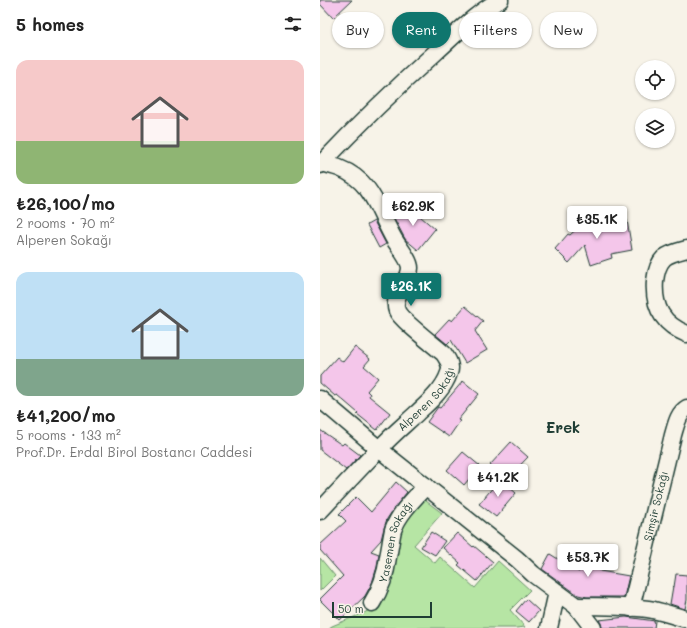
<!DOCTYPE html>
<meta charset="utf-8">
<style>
:root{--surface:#fff;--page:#f6f6f6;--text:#222;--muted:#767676;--accent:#0f766e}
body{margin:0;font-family:Mali,sans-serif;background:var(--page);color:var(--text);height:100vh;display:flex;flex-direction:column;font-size:15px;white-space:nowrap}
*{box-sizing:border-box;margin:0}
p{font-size:13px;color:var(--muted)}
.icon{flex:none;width:22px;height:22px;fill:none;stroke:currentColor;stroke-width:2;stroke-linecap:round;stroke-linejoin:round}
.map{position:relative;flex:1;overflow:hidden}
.details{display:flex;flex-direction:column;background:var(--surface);width:320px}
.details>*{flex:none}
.banner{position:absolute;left:12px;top:12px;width:295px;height:36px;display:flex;gap:8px}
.controls{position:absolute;left:315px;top:60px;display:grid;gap:8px}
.controls a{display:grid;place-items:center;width:40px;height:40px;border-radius:50%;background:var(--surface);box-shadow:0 1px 3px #0004;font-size:20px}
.scale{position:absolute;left:12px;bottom:10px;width:100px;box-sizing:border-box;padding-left:4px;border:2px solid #1f3d34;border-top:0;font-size:11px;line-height:14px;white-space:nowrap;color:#1f3d34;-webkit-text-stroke:3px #f7f3e8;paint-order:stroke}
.price{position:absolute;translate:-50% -34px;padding:0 9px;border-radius:4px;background:#fff;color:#222;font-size:13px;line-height:26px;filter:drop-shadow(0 1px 2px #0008)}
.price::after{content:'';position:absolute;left:50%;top:24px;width:12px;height:9px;margin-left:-6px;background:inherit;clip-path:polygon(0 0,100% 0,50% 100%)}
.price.active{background:var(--accent);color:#fff}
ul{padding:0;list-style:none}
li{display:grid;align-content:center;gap:8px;height:212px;padding:0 16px}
li span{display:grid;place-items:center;height:124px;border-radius:12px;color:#555}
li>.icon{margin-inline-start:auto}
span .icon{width:72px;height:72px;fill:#fffc;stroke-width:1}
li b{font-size:17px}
h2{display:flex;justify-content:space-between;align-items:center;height:48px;padding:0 16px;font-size:17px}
.chip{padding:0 14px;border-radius:18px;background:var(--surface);box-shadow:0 1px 3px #0004;font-size:14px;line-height:36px}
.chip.active{background:var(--accent);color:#fff}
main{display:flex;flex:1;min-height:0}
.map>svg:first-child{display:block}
</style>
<main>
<section class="details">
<h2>5 homes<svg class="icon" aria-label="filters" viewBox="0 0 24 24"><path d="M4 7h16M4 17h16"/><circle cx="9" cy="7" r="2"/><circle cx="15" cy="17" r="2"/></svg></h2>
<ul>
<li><span style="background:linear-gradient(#f6c9c9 65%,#8fb573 0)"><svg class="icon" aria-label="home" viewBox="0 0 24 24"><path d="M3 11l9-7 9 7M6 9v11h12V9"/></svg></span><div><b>₺26,100/mo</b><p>2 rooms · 70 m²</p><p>Alperen Sokağı</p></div></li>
<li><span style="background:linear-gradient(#bfe0f5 70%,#7fa58c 0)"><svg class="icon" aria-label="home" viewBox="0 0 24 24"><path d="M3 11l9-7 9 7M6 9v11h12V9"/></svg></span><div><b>₺41,200/mo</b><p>5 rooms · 133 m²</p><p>Prof.Dr. Erdal Birol Bostancı Caddesi</p></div></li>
</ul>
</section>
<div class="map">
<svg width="367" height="628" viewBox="0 0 367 628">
<rect width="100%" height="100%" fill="#f7f3e8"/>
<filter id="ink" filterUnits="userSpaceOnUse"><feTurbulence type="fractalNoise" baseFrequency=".025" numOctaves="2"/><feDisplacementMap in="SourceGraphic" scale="8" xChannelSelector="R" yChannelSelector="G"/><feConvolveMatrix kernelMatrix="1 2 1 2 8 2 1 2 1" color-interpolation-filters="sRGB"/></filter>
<g filter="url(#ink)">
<!-- green -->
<g fill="#b6e5a4" stroke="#6a916c">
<path d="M 102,498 L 122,513 L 94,545 L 115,563 L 120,557 L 155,588 L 178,561 L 210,590 L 190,610 L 205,627 L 196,628 L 9,628 L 12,626 L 46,612 L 56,604 L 83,524 Z"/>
<path d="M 0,558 L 15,576 L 0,591 Z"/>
</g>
<!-- building -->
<g fill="#f4c6ea" stroke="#1f3d34">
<path d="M 0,0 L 32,0 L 13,18 L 0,4 Z"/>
<path d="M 86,204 L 115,229 L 98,250 L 85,239 L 74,218 Z"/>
<path d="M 276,211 L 288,224 L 307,220 L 312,250 L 291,254 L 292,258 L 271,265 L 265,245 L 249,263 L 235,249 L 248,234 L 250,235 Z"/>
<path d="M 54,221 L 66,244 L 59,248 L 47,225 Z"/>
<path d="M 145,306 L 163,321 L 155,331 L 167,350 L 145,363 L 131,340 L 127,344 L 115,334 L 129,319 L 132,321 Z"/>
<path d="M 35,347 L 50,359 L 44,366 L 58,378 L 47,391 L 50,394 L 49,396 L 70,413 L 57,430 L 37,414 L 38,413 L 17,395 L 15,396 L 0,383 L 0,376 L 17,357 L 23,362 Z"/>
<path d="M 143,381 L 159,394 L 138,420 L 140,421 L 129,437 L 107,422 L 118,407 L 120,408 Z"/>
<path d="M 0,430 L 22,445 L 24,443 L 40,455 L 26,470 L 0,450 Z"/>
<path d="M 191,442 L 208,457 L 186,480 L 170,465 Z"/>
<path d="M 143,452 L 160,466 L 144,485 L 127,470 Z"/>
<path d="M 180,479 L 196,493 L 176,517 L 159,504 Z"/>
<path d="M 76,482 L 87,492 L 75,507 L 67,519 L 64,528 L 61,540 L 51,551 L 59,554 L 57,567 L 52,583 L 45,596 L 20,620 L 0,600 L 0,599 L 23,576 L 0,550 L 0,545 L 26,521 L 19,514 L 36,497 L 51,512 Z"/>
<path d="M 111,532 L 125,541 L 115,555 L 101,547 Z"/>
<path d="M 137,533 L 153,547 L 154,546 L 173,562 L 157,581 L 138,565 L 140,563 L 123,548 Z"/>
<path d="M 230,554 L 259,572 L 262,555 L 282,558 L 280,571 L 309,576 L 304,597 L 267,597 L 258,595 L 222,569 Z"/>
<path d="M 356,574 L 367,575 L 367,600 L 365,609 L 350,604 L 353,586 L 354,587 Z"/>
<path d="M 206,599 L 219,611 L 209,622 L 196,611 Z"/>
<path d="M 306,617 L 335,621 L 334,628 L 282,628 L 281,623 L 279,620 Z"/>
</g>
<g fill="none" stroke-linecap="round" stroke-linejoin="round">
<defs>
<g id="minor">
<path d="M 0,165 C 37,126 76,88 116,52 C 136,34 156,13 180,0"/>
<path d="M 367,249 C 360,251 350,253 344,258 C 338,264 336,272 335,281 C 333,307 342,324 367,334"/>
<path d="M 0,399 L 59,449 L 197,559 L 213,574 L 256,606 L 273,628"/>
<path id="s1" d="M 0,511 C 20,490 39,469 59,449 C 71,436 84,425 97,413 C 109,402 124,389 129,373 C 132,366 128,360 124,354 C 115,346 80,319 77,311 C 71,295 90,283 90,268 C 90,260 78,246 74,239 C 58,211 53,181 19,168 C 14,166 8,165 2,163"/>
<path id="s2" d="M 52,603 C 61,589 66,574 68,557 C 70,548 71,539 73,530 C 79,513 94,499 106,486"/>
<path d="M 256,606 C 279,606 304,606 328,609 C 341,611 354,616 367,619"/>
<path id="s3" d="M 311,608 L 353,435 C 356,425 358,413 367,408"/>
<path d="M 229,628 L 237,592"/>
</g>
</defs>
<!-- minor casing -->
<use href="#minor" stroke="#1f3d34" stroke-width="19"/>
<!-- minor -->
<use href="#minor" stroke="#f7f3e8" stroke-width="16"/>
</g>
</g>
<g text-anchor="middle" stroke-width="4" stroke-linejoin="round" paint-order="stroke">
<!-- street labels -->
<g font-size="11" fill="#1f3d34" stroke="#f7f3e8">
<text dy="4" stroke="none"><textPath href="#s1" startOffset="155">Alperen Sokağı</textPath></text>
<text dy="4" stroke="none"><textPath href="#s3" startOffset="105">Şimşir Sokağı</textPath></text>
<text dy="4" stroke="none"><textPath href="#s2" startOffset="66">Yasemen Sokağı</textPath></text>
</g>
<!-- district labels -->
<g font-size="15" font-weight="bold" fill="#1f3d34" stroke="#f7f3e8">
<text x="243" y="433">Erek</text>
</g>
</g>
</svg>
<div class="controls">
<a><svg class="icon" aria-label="locate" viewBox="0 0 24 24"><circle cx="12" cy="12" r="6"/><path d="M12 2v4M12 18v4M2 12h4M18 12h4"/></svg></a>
<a><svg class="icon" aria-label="layers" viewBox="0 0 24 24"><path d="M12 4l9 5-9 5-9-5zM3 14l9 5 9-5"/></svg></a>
</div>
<div class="scale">50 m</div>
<b class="price" style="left:93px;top:227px">₺62.9K</b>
<b class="price" style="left:277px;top:240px">₺35.1K</b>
<b class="price active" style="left:91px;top:307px">₺26.1K</b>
<b class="price" style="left:178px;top:498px">₺41.2K</b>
<b class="price" style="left:268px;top:578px">₺53.7K</b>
<div class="banner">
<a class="chip">Buy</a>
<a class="chip active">Rent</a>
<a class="chip">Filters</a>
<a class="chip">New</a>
</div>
</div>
</main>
